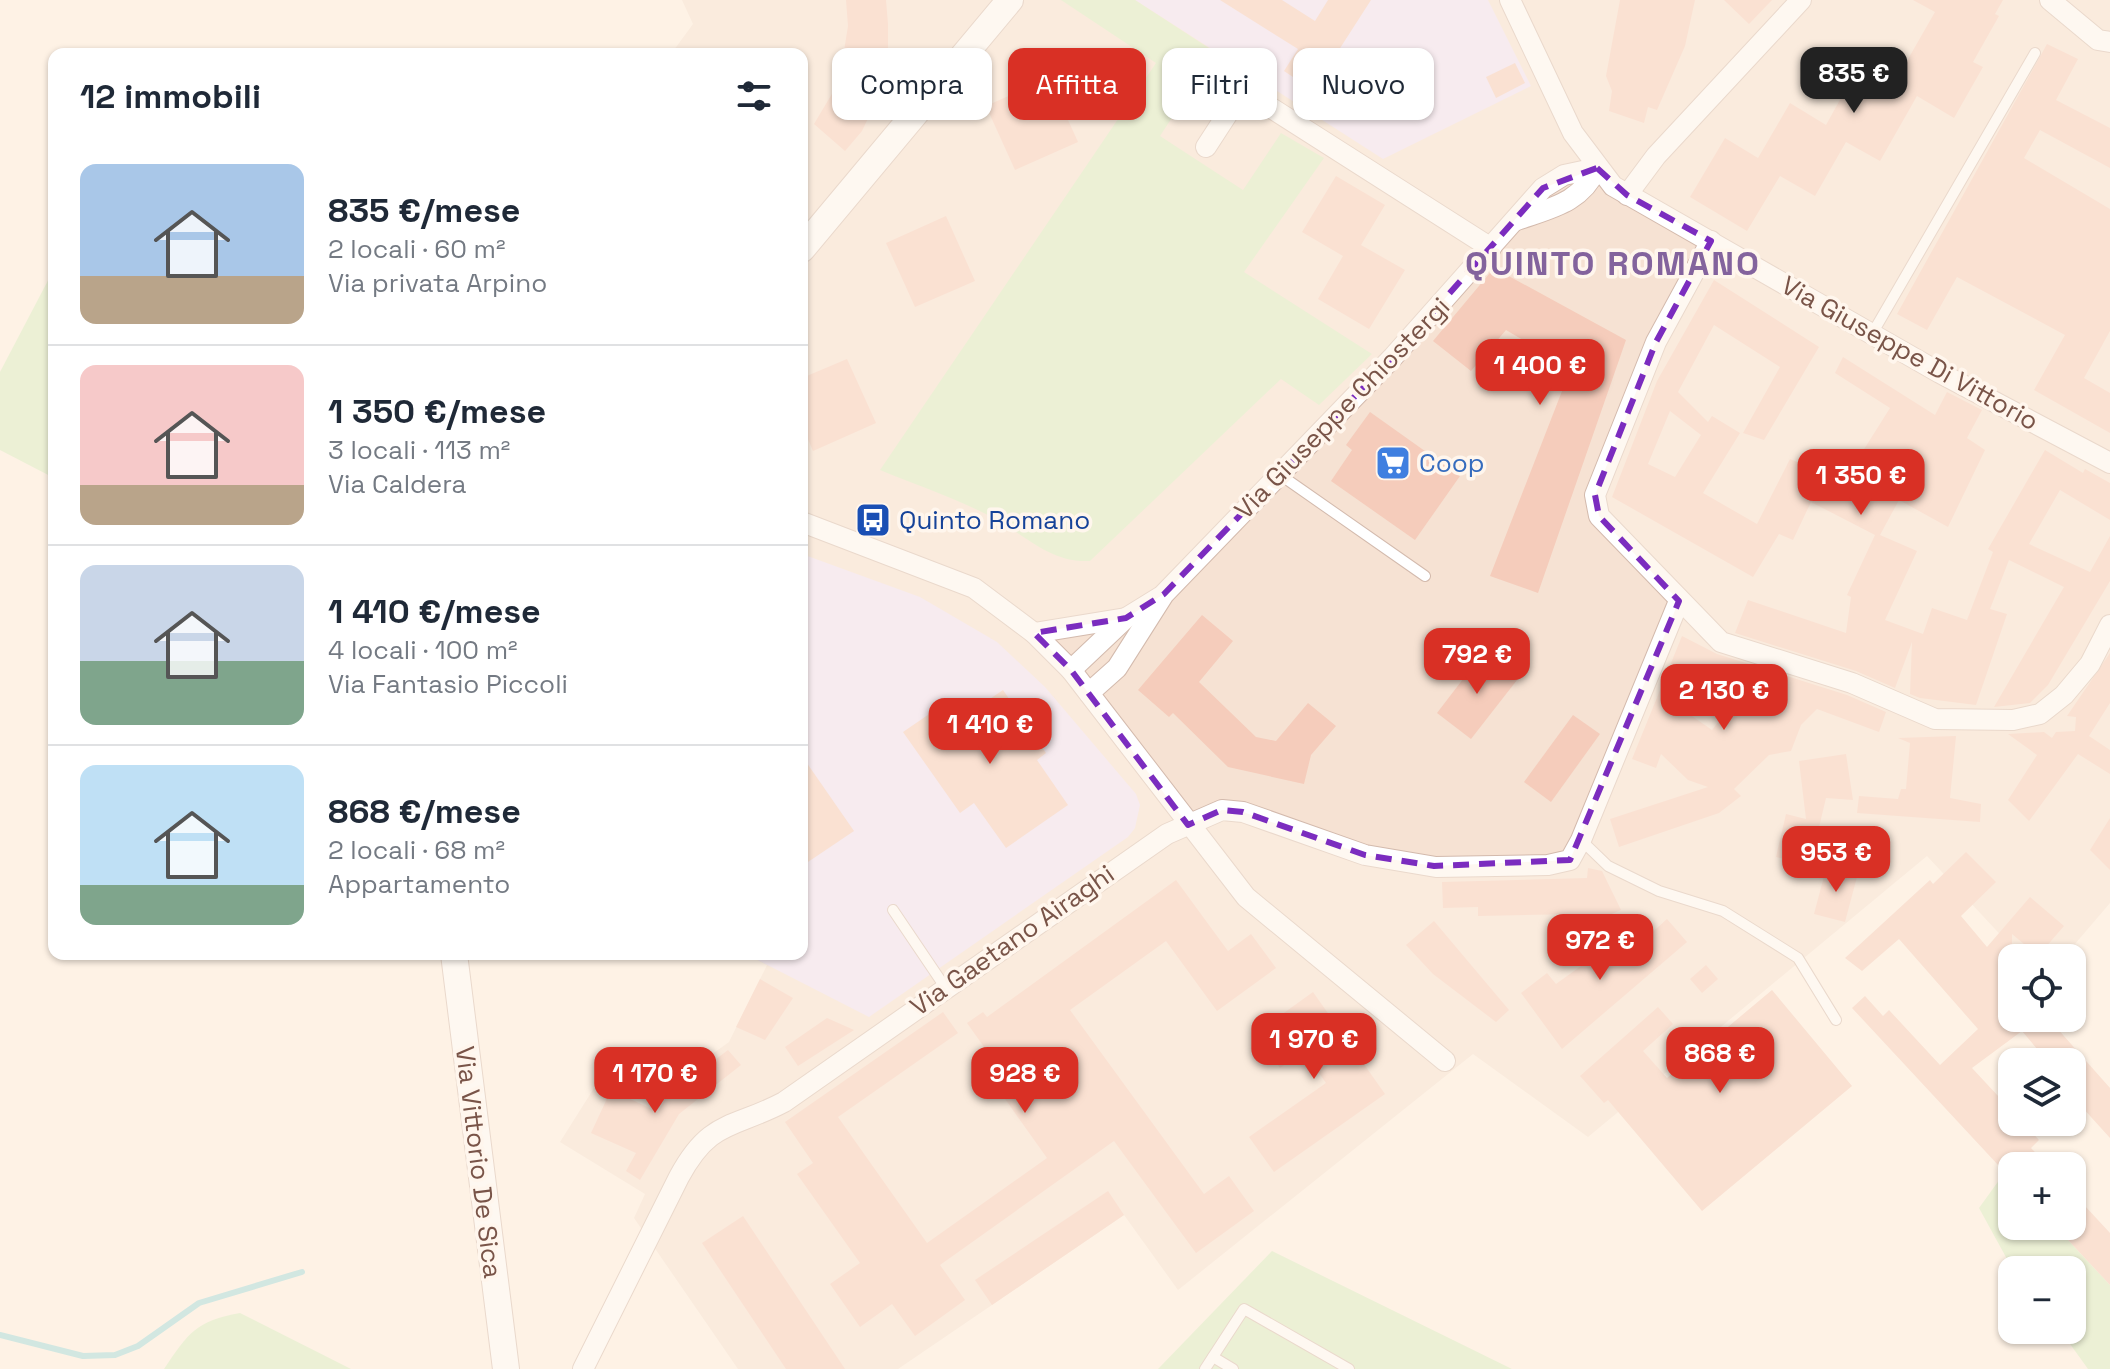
<!DOCTYPE html>
<html lang="it">
<meta charset="utf-8">
<style>
:root{--surface:#fff;--page:#f2f2f3;--text:#1f2937;--muted:#747a83;--line:#e0e1e3;--accent:#d93025}
body{margin:0;font-family:"Space Grotesk",sans-serif;background:var(--page);color:var(--text);height:100vh;display:flex;flex-direction:column;font-size:30px;white-space:nowrap}
*{box-sizing:border-box;margin:0}
p{font-size:26px;color:var(--muted)}
.icon{flex:none;width:44px;height:44px;fill:none;stroke:currentColor;stroke-width:2;stroke-linecap:round;stroke-linejoin:round}
.map{position:relative;flex:1;overflow:hidden}
.drawer{position:absolute;left:48px;top:48px;width:760px;height:912px;display:flex;flex-direction:column;background:var(--surface);border-radius:16px;box-shadow:0 2px 6px #0004}
.drawer>*{flex:none}
.banner{position:absolute;left:832px;top:48px;width:760px;height:72px;display:flex;gap:16px}
.tools{position:absolute;left:1998px;top:944px;display:grid;gap:16px}
.tools a{display:grid;place-items:center;width:88px;height:88px;border-radius:16px;background:var(--surface);box-shadow:0 2px 6px #0004;font-size:40px}
.price{position:absolute;translate:-50% -68px;padding:0 18px;border-radius:16px;background:var(--accent);color:#fff;font-size:26px;line-height:52px;filter:drop-shadow(0 2px 4px #0008)}
.price::after{content:'';position:absolute;left:50%;top:48px;width:24px;height:18px;margin-left:-12px;background:inherit;clip-path:polygon(0 0,100% 0,50% 100%)}
.price.current{background:#222;color:#fff}
ul{padding:0;list-style:none}
li{display:flex;align-items:center;gap:24px;height:200px;padding:0 32px}
li+li{border-top:2px solid var(--line)}
li span{display:grid;place-items:center;flex:none;width:224px;height:160px;border-radius:16px;color:#555}
li>.icon{margin-inline-start:auto}
span .icon{width:96px;height:96px;fill:#fffc;stroke-width:1}
li b{font-size:34px}
h2{display:flex;justify-content:space-between;align-items:center;height:96px;padding:0 32px;font-size:34px}
.tag{padding:0 28px;border-radius:16px;background:var(--surface);box-shadow:0 2px 6px #0004;font-size:28px;line-height:72px}
.tag.current{background:var(--accent);color:#fff}
.map>svg:first-child{display:block}
</style>
<div class="map">
<svg width="2110" height="1369" viewBox="0 0 2110 1369">
<rect width="100%" height="100%" fill="#fef2e5"/>
<!-- residential -->
<path fill="#f6e2d3" d="M 682,0 L 2110,0 L 2110,903 L 2063,958 L 2022,958 L 1927,856 L 1588,1137 L 1473,1054 L 1178,1290 L 1124,1215 L 898,1369 L 738,1369 L 634,1218 L 645,1194 L 560,1142 L 601,1077 L 655,1095 L 729,1042 L 767,965 L 746,954 L 802,954 L 802,54 L 671,54 L 693,24 Z"/>
<!-- education -->
<g fill="#efe2fa">
<path d="M 1135,0 L 1488,0 L 1531,86 L 1383,159 Z"/>
<path d="M 802,554 L 920,597 L 997,642 L 1045,687 L 1136,794 L 1140,805 L 1135,828 L 1128,837 L 869,1017 L 746,954 L 802,954 Z"/>
</g>
<!-- green -->
<g fill="#d8edc2">
<path d="M 1061,0 L 1135,0 L 1215,52 L 1160,136 L 1243,190 L 1281,133 L 1324,158 L 1244,272 L 1372,354 L 1319,405 L 1281,379 L 1090,561 C 1051,563 1028,537 995,519 C 959,499 918,486 880,470 L 1156,63 Z"/>
<path d="M 54,269 L 54,478 L 0,450 L 0,372 Z"/>
<path d="M 2005,1172 L 2012,1180 L 2012,1226 L 2055,1226 L 2110,1285 L 2110,1369 L 2088,1369 L 2060,1330 L 2072,1330 L 2072,1270 L 2013,1270 L 1979,1208 Z"/>
<path d="M 1272,1251 L 1512,1369 L 1158,1369 Z"/>
<path d="M 240,1313 L 351,1369 L 164,1369 C 188,1333 196,1321 240,1313 Z"/>
</g>
<g fill="none" stroke-linecap="round" stroke-linejoin="round">
<!-- stream -->
<path stroke="#9dd9dc" stroke-width="6" d="M 0,1335 L 83,1356 L 115,1355 L 138,1346 L 199,1303 L 302,1272"/>
</g>
<!-- building -->
<g fill="#f5ccbb" fill-rule="evenodd">
<path d="M 846,0 L 886,0 L 888,24 L 888,57 L 881,91 L 862,131 L 845,151 L 814,124 L 839,82 L 848,26 Z"/>
<path d="M 1220,0 L 1282,0 L 1315,21 L 1328,0 L 1371,0 L 1326,70 L 1315,63 L 1302,83 L 1284,71 L 1298,49 Z"/>
<path d="M 1620,0 L 1695,0 L 1685,46 L 1657,110 L 1648,107 L 1644,123 L 1609,111 L 1612,91 L 1606,76 Z"/>
<path d="M 1724,0 L 1772,0 L 1749,24 Z"/>
<path d="M 1913,0 L 2003,0 L 1995,14 L 1999,16 L 1973,62 L 1983,67 L 1954,118 L 1917,96 L 1880,161 L 1846,142 L 1815,196 L 1780,176 L 1747,231 L 1690,197 L 1725,138 L 1758,158 L 1790,103 L 1826,125 L 1857,69 L 1892,87 L 1935,12 Z"/>
<path d="M 2047,44 L 2078,59 L 2056,100 L 2110,128 L 2110,168 L 2040,130 L 2024,158 L 2110,209 L 2110,331 L 2084,378 L 2110,393 L 2110,433 L 2034,390 L 2065,335 L 1957,277 L 1927,330 L 1897,314 Z"/>
<path d="M 1515,63 L 1525,83 L 1496,98 L 1486,77 Z"/>
<path d="M 1049,78 L 1078,142 L 1015,170 L 986,106 Z"/>
<path d="M 1336,176 L 1385,205 L 1361,245 L 1405,270 L 1369,329 L 1318,299 L 1343,256 L 1302,232 Z"/>
<path d="M 946,216 L 975,281 L 915,307 L 886,243 Z"/>
<path d="M 1494,268 L 1626,340 L 1538,593 L 1490,576 L 1571,368 L 1506,330 L 1471,371 L 1433,341 Z"/>
<path d="M 1714,280 L 1819,347 L 1764,440 L 1743,433 L 1780,367 L 1714,325 L 1678,392 L 1708,422 L 1712,416 L 1740,433 L 1703,493 L 1757,524 L 1790,459 L 1844,481 L 1890,408 L 1835,373 L 1843,357 L 1935,415 L 1947,392 L 1982,410 L 1967,438 L 1985,450 L 1948,527 L 1899,500 L 1880,535 L 1917,551 L 1885,620 L 1923,634 L 1932,608 L 1967,620 L 1993,552 L 1988,549 L 2045,450 L 2083,473 L 2085,469 L 2110,483 L 2110,520 L 2060,490 L 2029,544 L 2090,572 L 2110,536 L 2110,581 L 2048,685 L 2030,703 L 1994,707 L 2064,587 L 2009,560 L 1990,609 L 2007,614 L 1976,705 L 1920,698 L 1910,694 L 1912,642 L 1895,688 L 1856,671 L 1735,633 L 1748,600 L 1846,633 L 1851,597 L 1847,595 L 1875,535 L 1811,502 L 1793,540 L 1779,534 L 1753,577 L 1612,497 L 1657,381 ZM 1670,411 L 1701,435 L 1675,477 L 1648,464 Z"/>
<path d="M 847,359 L 876,423 L 813,451 L 802,425 L 802,378 Z"/>
<path d="M 1370,412 L 1460,476 L 1415,540 L 1331,481 L 1352,450 L 1346,445 Z"/>
<path d="M 1202,615 L 1233,641 L 1199,682 L 1256,737 L 1276,741 L 1308,703 L 1336,726 L 1311,755 L 1304,784 L 1228,767 L 1173,713 L 1169,717 L 1138,690 Z"/>
<path d="M 1682,636 L 1717,654 L 1847,695 L 1886,712 L 1879,732 L 1817,709 L 1801,725 L 1791,751 L 1769,755 L 1734,789 L 1741,796 L 1719,813 L 1619,847 L 1610,819 L 1708,787 L 1688,780 L 1661,754 L 1656,768 L 1632,759 ZM 1691,678 L 1704,683 L 1706,678 L 1736,684 L 1728,709 L 1712,730 L 1679,707 Z"/>
<path d="M 1483,653 L 1517,680 L 1471,739 L 1437,713 Z"/>
<path d="M 2110,653 L 2110,703 L 2089,736 L 2110,750 L 2110,774 L 2078,754 L 2029,821 L 2008,800 L 2037,755 L 2008,734 L 2044,732 L 2052,738 L 2056,732 L 2075,731 L 2076,717 L 2067,716 Z"/>
<path d="M 1003,690 L 1046,753 L 1037,760 L 1068,805 L 1006,848 L 974,803 L 960,813 L 903,732 L 941,706 L 953,724 Z"/>
<path d="M 1573,715 L 1600,734 L 1551,802 L 1524,782 Z"/>
<path d="M 1956,736 L 1950,798 L 1981,804 L 1980,822 L 1857,813 L 1859,796 L 1898,799 L 1901,789 L 1906,789 L 1910,743 L 1898,738 Z"/>
<path d="M 1846,754 L 1853,800 L 1826,798 L 1810,865 L 1776,857 L 1786,814 L 1806,819 L 1799,761 Z"/>
<path d="M 802,756 L 854,831 L 802,866 Z"/>
<path d="M 2110,818 L 2110,870 L 2090,850 Z"/>
<path d="M 1966,852 L 1996,882 L 1961,916 L 1987,947 L 2030,897 L 2064,926 L 2038,956 L 2012,934 L 2012,1018 L 2048,1018 L 2110,1088 L 2110,1138 L 2072,1096 L 2072,1062 L 2048,1062 L 2022,1031 L 1972,1068 L 2012,1111 L 2012,1122 L 2022,1122 L 2039,1140 L 2031,1148 L 2048,1166 L 2012,1166 L 2012,1180 L 1852,1008 L 1865,996 L 1883,1016 L 1889,1010 L 1940,1065 L 1978,1029 L 1899,939 L 1862,971 L 1845,958 L 1930,880 L 1933,884 Z"/>
<path d="M 1827,865 L 1858,873 L 1845,922 L 1814,914 Z"/>
<path d="M 1588,868 L 1602,871 L 1621,910 L 1584,926 L 1577,914 L 1478,916 L 1478,907 L 1443,908 L 1442,882 L 1587,878 Z"/>
<path d="M 1176,880 L 1228,951 L 1251,934 L 1276,968 L 1217,1011 L 1166,941 L 1070,1010 L 1204,1194 L 1229,1176 L 1254,1211 L 1196,1253 L 1114,1141 L 940,1265 L 965,1300 L 915,1336 L 892,1304 L 860,1327 L 830,1284 L 860,1263 L 797,1174 L 813,1163 L 785,1122 L 943,1012 L 958,1033 L 838,1117 L 927,1243 L 1047,1158 L 983,1068 L 994,1061 L 967,1023 L 983,1012 L 987,1017 Z"/>
<path d="M 1667,919 L 1687,942 L 1562,1049 L 1521,993 L 1547,973 L 1556,984 L 1631,930 L 1638,945 Z"/>
<path d="M 1434,921 L 1509,1010 L 1496,1022 L 1433,974 L 1406,945 Z"/>
<path d="M 1706,965 L 1718,979 L 1702,993 L 1690,979 Z"/>
<path d="M 760,979 L 793,998 L 765,1040 L 736,1027 Z"/>
<path d="M 1772,990 L 1852,1086 L 1702,1211 L 1608,1100 L 1604,1103 L 1580,1076 L 1658,1007 L 1673,1024 L 1643,1051 L 1667,1078 Z"/>
<path d="M 1313,992 L 1385,1094 L 1274,1172 L 1249,1137 L 1326,1083 L 1304,1052 L 1280,1068 L 1256,1033 Z"/>
<path d="M 827,1018 L 854,1030 L 798,1066 L 785,1047 Z"/>
<path d="M 728,1050 L 741,1065 L 679,1114 L 640,1180 L 626,1171 L 636,1153 L 591,1133 L 611,1090 L 658,1112 L 666,1097 Z"/>
<path d="M 1108,1191 L 1124,1215 L 992,1305 L 975,1280 Z"/>
<path d="M 2072,1192 L 2110,1233 L 2110,1285 L 2055,1226 L 2072,1226 Z"/>
<path d="M 743,1216 L 845,1369 L 786,1369 L 702,1243 Z"/>
</g>
<g fill="none" stroke-linecap="round" stroke-linejoin="round">
<defs>
<g id="service">
<path d="M 1872,334 L 2035,53"/>
<path d="M 1279,474 L 1425,576"/>
<path d="M 1581,840 L 1608,866 L 1659,891 L 1723,911 L 1798,958 L 1836,1020"/>
<path d="M 893,910 L 945,987"/>
<path d="M 1213,1357 L 1233,1369"/>
<path d="M 1205,1369 L 1244,1309 L 1349,1369"/>
</g>
<g id="minor">
<path d="M 1510,0 L 1573,133 L 1613,186 L 1940,373 L 2110,463"/>
<path d="M 2050,0 L 2098,40 L 2110,42"/>
<path d="M 1206,147 L 1243,90 L 1491,248"/>
<path d="M 1627,195 L 1656,156 L 1801,0"/>
<path d="M 1517,220 C 1551,208 1581,203 1597,168"/>
<path d="M 1711,241 L 1656,342 L 1595,495 L 1599,516 L 1721,642 L 1852,683 L 1935,719 L 2013,720 L 2040,714 L 2064,695 L 2090,664 L 2110,625"/>
<path d="M 802,522 L 974,588 L 1034,633 L 1071,670 L 1246,897 L 1445,1061"/>
<path d="M 1034,633 L 1126,618"/>
<path d="M 1071,670 L 1126,618 L 1160,597"/>
<path d="M 1089,693 L 1117,668 L 1164,594 L 1393,357 L 1543,188 L 1564,175 L 1597,168"/>
<path d="M 583,1369 L 679,1177 C 710,1119 733,1129 784,1102 L 1167,834 L 1222,810 L 1243,812 L 1365,855 L 1436,867 L 1548,865 L 1570,860 L 1581,840 L 1679,601"/>
</g>
<g id="tertiary">
<path d="M 802,249 L 1010,0"/>
<path d="M 454,954 L 506,1369"/>
</g>
</defs>
<!-- service casing -->
<use href="#service" stroke="#d3baad" stroke-width="12"/>
<!-- minor casing -->
<use href="#minor" stroke="#d3baad" stroke-width="22"/>
<!-- tertiary casing -->
<use href="#tertiary" stroke="#d3baad" stroke-width="28"/>
<!-- service -->
<use href="#service" stroke="#fff" stroke-width="10"/>
<!-- minor -->
<use href="#minor" stroke="#fff" stroke-width="20"/>
<!-- tertiary -->
<use href="#tertiary" stroke="#fff" stroke-width="26"/>
</g>
<!-- marked area -->
<path d="M0 0H2110V1369H0ZM 1597,168 L 1627,195 L 1711,241 L 1656,342 L 1595,495 L 1599,516 L 1679,601 L 1570,860 L 1434,866 L 1365,855 L 1243,812 L 1222,810 L 1188,825 L 1071,670 L 1034,633 L 1126,618 L 1164,594 L 1393,357 L 1543,188 Z" fill="#fef2e5" fill-opacity=".55" fill-rule="evenodd"/>
<path fill="none" stroke="#7b2cbf" stroke-width="6" stroke-dasharray="16 10" stroke-linejoin="round" d="M 1597,168 L 1627,195 L 1711,241 L 1656,342 L 1595,495 L 1599,516 L 1679,601 L 1570,860 L 1434,866 L 1365,855 L 1243,812 L 1222,810 L 1188,825 L 1071,670 L 1034,633 L 1126,618 L 1164,594 L 1393,357 L 1543,188 Z"/>
<!-- icons -->
<defs>
<symbol id="supermarket-square" viewBox="-11 -11 22 22"><rect x="-9" y="-9" width="18" height="18" rx="4" fill="#3f7fe0" stroke="#fff6ed"/><path d="M-6-5.5h2.5l.6 2H6L4.5 2H-2.5L-4.4-4H-6ZM-1.5 3.2a1.3 1.3 0 1 0 .1 0ZM3 3.2a1.3 1.3 0 1 0 .1 0Z" fill="#fff"/></symbol>
<symbol id="bus-square" viewBox="-11 -11 22 22"><rect x="-9" y="-9" width="18" height="18" rx="4" fill="#1a4fb4" stroke="#fff6ed"/><path d="M-5-6H5V4H4V6H2V4H-2V6H-4V4H-5ZM-3.5-4V0h7V-4ZM-3.5 1.2v1.5H-2V1.2ZM2 1.2v1.5H3.5V1.2Z" fill="#fff"/></symbol>
</defs>
<g fill-rule="evenodd">
<use href="#supermarket-square" x="1373" y="443" width="40" height="40"/>
<use href="#bus-square" x="853" y="500" width="40" height="40"/>
</g>
<g text-anchor="middle" stroke-width="7" stroke-linejoin="round" paint-order="stroke">
<!-- street labels -->
<g font-size="26" fill="#795448" stroke="#fff6ed">
<text transform="translate(1910 353) rotate(29)" y="9">Via Giuseppe Di Vittorio</text>
<text transform="translate(1342 408) rotate(-46)" y="9">Via Giuseppe Chiostergi</text>
<text transform="translate(1012 940) rotate(-35)" y="9">Via Gaetano Airaghi</text>
<text transform="translate(479 1162) rotate(83)" y="9">Via Vittorio De Sica</text>
</g>
<!-- shop labels -->
<g font-size="26" fill="#366cbe" stroke="#fff6ed" text-anchor="start">
<text x="1419" y="472">Coop</text>
</g>
<!-- transit labels -->
<g font-size="26" fill="#164399" stroke="#fff6ed" text-anchor="start">
<text x="899" y="529">Quinto Romano</text>
</g>
<!-- district labels -->
<g font-size="34" font-weight="bold" letter-spacing="2" fill="#83639d" stroke="#fff6ed">
<text x="1613" y="275">QUINTO ROMANO</text>
</g>
</g>
</svg>
<div class="tools">
<a><svg class="icon" aria-label="locate" viewBox="0 0 24 24"><circle cx="12" cy="12" r="6"/><path d="M12 2v4M12 18v4M2 12h4M18 12h4"/></svg></a>
<a><svg class="icon" aria-label="layers" viewBox="0 0 24 24"><path d="M12 4l9 5-9 5-9-5zM3 14l9 5 9-5"/></svg></a>
<a>+</a>
<a>−</a>
</div>
<b class="price current" style="left:1854px;top:115px">835 €</b>
<b class="price" style="left:1540px;top:407px">1 400 €</b>
<b class="price" style="left:1861px;top:517px">1 350 €</b>
<b class="price" style="left:1477px;top:696px">792 €</b>
<b class="price" style="left:1724px;top:732px">2 130 €</b>
<b class="price" style="left:990px;top:766px">1 410 €</b>
<b class="price" style="left:1836px;top:894px">953 €</b>
<b class="price" style="left:1600px;top:982px">972 €</b>
<b class="price" style="left:1314px;top:1081px">1 970 €</b>
<b class="price" style="left:1720px;top:1095px">868 €</b>
<b class="price" style="left:655px;top:1115px">1 170 €</b>
<b class="price" style="left:1025px;top:1115px">928 €</b>
<div class="banner">
<a class="tag">Compra</a>
<a class="tag current">Affitta</a>
<a class="tag">Filtri</a>
<a class="tag">Nuovo</a>
</div>
<section class="drawer">
<h2>12 immobili<svg class="icon" aria-label="filters" viewBox="0 0 24 24"><path d="M4 7h16M4 17h16"/><circle cx="9" cy="7" r="2"/><circle cx="15" cy="17" r="2"/></svg></h2>
<ul>
<li><span style="background:linear-gradient(#a9c7e8 70%,#b9a48a 0)"><svg class="icon" aria-label="home" viewBox="0 0 24 24"><path d="M3 11l9-7 9 7M6 9v11h12V9"/></svg></span><div><b>835 €/mese</b><p>2 locali · 60 m²</p><p>Via privata Arpino</p></div></li>
<li><span style="background:linear-gradient(#f6c9c9 75%,#b9a48a 0)"><svg class="icon" aria-label="home" viewBox="0 0 24 24"><path d="M3 11l9-7 9 7M6 9v11h12V9"/></svg></span><div><b>1 350 €/mese</b><p>3 locali · 113 m²</p><p>Via Caldera</p></div></li>
<li><span style="background:linear-gradient(#c9d6e8 60%,#7fa58c 0)"><svg class="icon" aria-label="home" viewBox="0 0 24 24"><path d="M3 11l9-7 9 7M6 9v11h12V9"/></svg></span><div><b>1 410 €/mese</b><p>4 locali · 100 m²</p><p>Via Fantasio Piccoli</p></div></li>
<li><span style="background:linear-gradient(#bfe0f5 75%,#7fa58c 0)"><svg class="icon" aria-label="home" viewBox="0 0 24 24"><path d="M3 11l9-7 9 7M6 9v11h12V9"/></svg></span><div><b>868 €/mese</b><p>2 locali · 68 m²</p><p>Appartamento</p></div></li>
</ul>
</section>
</div>
